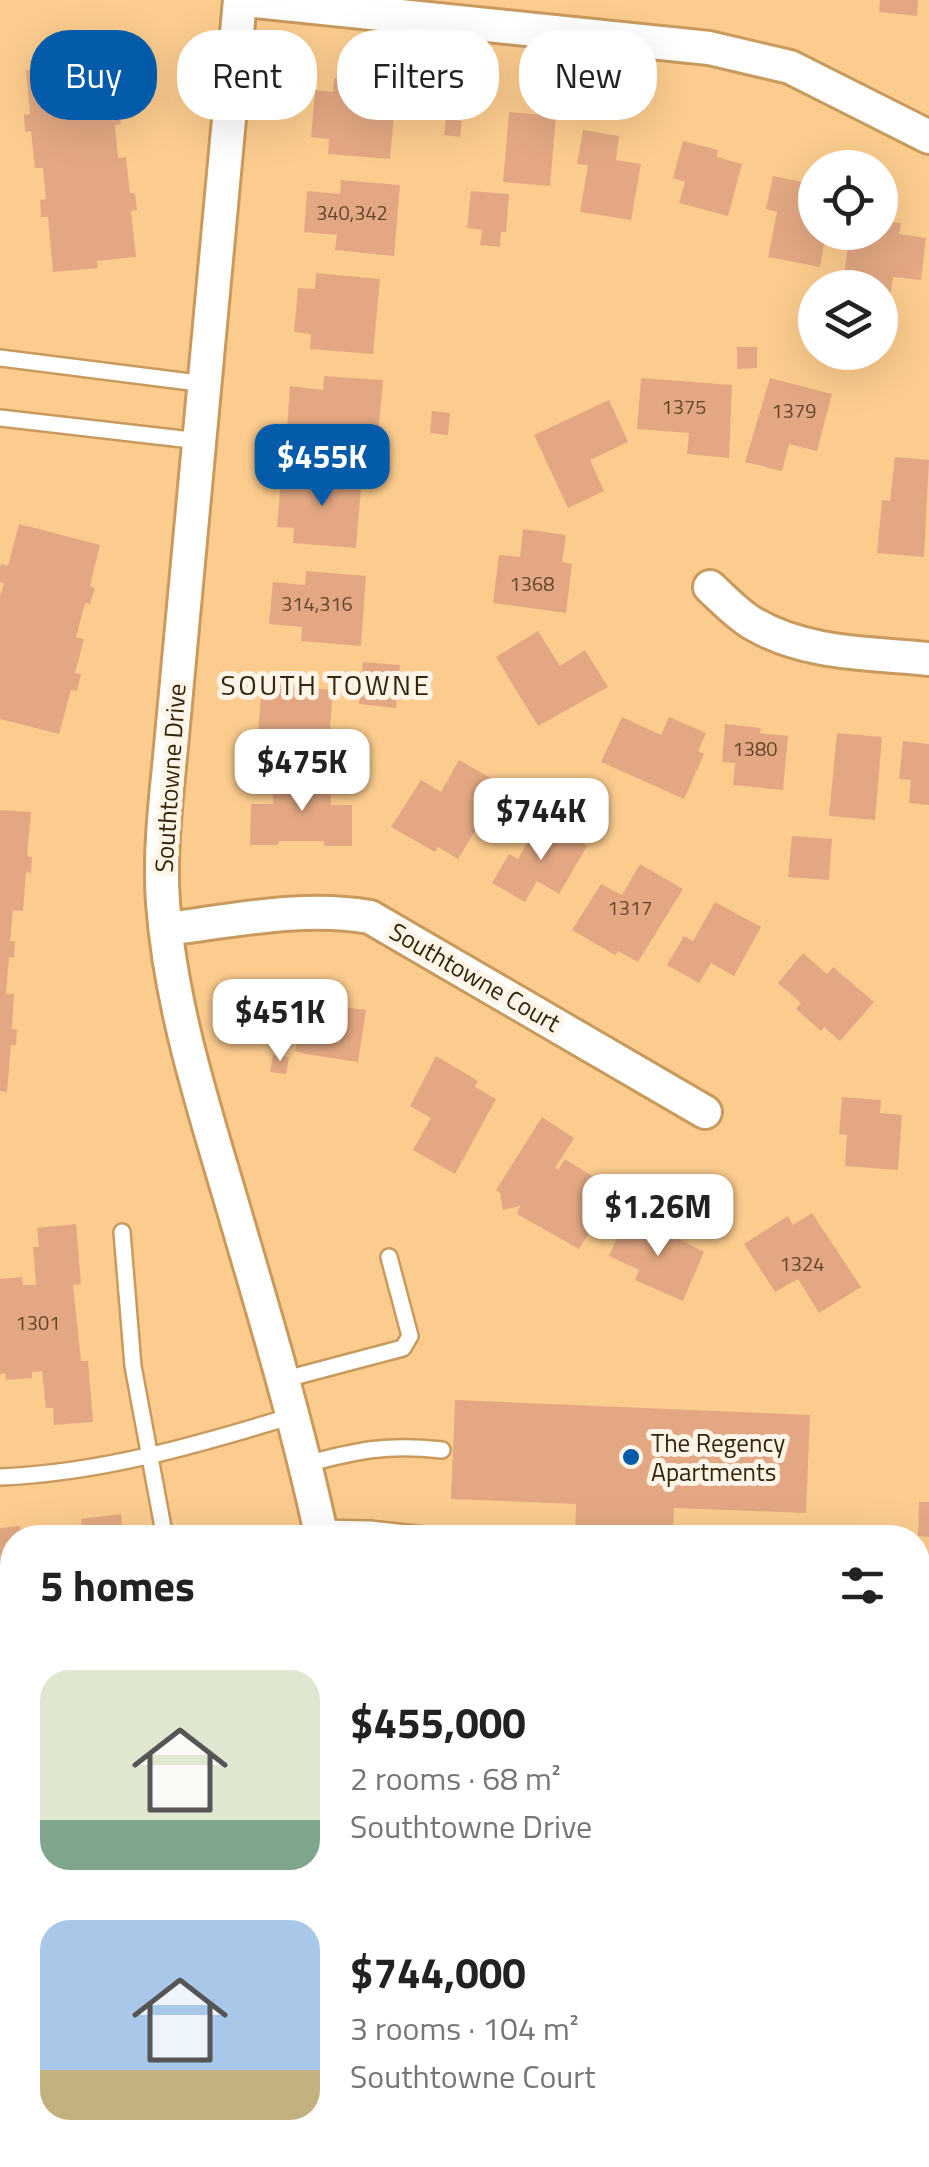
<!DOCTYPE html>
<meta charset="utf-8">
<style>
:root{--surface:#fff;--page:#f6f6f6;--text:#222;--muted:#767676;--accent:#045ba9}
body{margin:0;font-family:"Titillium Web",sans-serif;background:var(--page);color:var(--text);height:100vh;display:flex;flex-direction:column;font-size:38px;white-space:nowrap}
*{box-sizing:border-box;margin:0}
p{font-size:32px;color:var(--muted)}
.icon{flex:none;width:55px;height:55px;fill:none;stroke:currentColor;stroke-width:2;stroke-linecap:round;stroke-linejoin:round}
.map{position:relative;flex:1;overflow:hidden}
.side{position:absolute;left:0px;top:1525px;width:930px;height:642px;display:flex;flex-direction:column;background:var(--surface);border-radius:40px 40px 0 0;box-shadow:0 10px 40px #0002}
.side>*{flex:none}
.top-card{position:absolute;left:30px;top:30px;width:870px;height:90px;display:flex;gap:20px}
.controls{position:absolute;left:798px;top:150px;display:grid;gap:20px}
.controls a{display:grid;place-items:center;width:100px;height:100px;border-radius:50%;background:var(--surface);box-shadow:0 10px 40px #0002;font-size:50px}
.price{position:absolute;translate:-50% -85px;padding:0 22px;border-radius:20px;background:#fff;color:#222;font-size:32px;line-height:65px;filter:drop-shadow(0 2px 5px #0008)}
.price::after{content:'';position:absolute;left:50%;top:60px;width:30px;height:22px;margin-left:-15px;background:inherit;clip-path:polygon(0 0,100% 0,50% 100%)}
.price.on{background:var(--accent);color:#fff}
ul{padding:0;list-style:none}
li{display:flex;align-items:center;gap:30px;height:250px;padding:0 40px}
li span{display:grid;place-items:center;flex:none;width:280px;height:200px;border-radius:30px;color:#555}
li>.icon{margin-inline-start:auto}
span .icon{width:120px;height:120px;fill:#fffc;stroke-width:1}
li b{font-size:42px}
h2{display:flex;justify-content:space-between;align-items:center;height:120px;padding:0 40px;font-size:42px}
.pill{padding:0 35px;border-radius:40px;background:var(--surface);box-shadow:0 10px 40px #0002;font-size:35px;line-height:90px}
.pill.on{background:var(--accent);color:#fff}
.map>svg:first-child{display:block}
</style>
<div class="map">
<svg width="929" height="2167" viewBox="0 0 929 2167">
<rect width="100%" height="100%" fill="#fccc8e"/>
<!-- building -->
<g fill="#e3a883">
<path d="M 880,0 L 918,0 L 917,16 L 879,12 Z"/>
<path d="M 109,63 L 113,108 L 119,108 L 121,124 L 115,125 L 118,158 L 126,157 L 130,193 L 135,193 L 137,210 L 131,211 L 136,257 L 97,261 L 98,268 L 53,272 L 48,217 L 41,217 L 40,200 L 46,199 L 43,168 L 35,168 L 31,131 L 25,132 L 24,115 L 30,114 L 26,70 Z"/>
<path d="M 334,78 L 397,83 L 390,159 L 328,154 L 329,139 L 311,137 L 315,90 L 333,92 Z"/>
<path d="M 509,112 L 556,116 L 550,186 L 503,182 Z"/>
<path d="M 446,118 L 462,121 L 460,137 L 444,135 Z"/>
<path d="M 583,130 L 619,136 L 616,160 L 641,164 L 631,220 L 580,212 L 588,165 L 577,164 Z"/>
<path d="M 683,141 L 718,150 L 717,157 L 742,164 L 728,216 L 679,203 L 685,182 L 673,178 Z"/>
<path d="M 773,176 L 808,183 L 804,206 L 815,209 L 815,232 L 826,232 L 820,267 L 768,257 L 777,212 L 766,209 Z"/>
<path d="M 341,180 L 400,185 L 394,256 L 335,250 L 337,235 L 304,232 L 307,191 L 340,194 Z"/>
<path d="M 471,191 L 509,194 L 506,232 L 501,232 L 500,247 L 480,245 L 482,230 L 467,228 Z"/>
<path d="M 880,221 L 901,223 L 899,234 L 926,238 L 921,280 L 893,277 L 890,297 L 880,295 L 880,288 L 842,288 L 850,232 L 880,232 Z"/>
<path d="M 316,273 L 380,279 L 373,354 L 310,349 L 311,334 L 294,332 L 298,288 L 315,289 Z"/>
<path d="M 737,347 L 757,347 L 757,368 L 737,369 Z"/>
<path d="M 324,376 L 383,380 L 377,451 L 318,446 L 319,431 L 287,429 L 290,386 L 323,390 Z"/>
<path d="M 641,378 L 732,385 L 729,458 L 687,454 L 689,433 L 637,429 Z"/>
<path d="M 770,378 L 832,394 L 817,451 L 789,444 L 782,471 L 745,462 Z"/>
<path d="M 609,400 L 628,442 L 590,460 L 604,491 L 568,508 L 534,435 Z"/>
<path d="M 432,411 L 450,413 L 448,435 L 430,433 Z"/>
<path d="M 895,457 L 929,460 L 924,557 L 877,553 L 882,500 L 890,501 Z"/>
<path d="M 299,471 L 362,476 L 356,548 L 293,543 L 294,528 L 277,527 L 281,482 L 298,483 Z"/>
<path d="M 19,524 L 100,545 L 90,586 L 95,588 L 90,604 L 85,603 L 76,637 L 84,639 L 75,673 L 81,674 L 77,691 L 71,690 L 59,734 L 0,719 L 0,596 L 4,583 L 0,582 L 0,568 L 1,564 L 8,566 Z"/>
<path d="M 523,529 L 566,535 L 562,562 L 572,564 L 566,613 L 493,603 L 499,555 L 520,557 Z"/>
<path d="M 306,571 L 366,576 L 361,646 L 301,641 L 302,627 L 269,624 L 273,582 L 305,585 Z"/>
<path d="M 538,631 L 560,666 L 585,650 L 608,687 L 538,726 L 496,657 Z"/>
<path d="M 363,662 L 400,665 L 396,708 L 359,704 Z"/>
<path d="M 262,684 L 333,690 L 329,739 L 258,732 Z"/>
<path d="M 622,717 L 661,735 L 669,717 L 706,733 L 698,751 L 704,754 L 684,799 L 601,762 Z"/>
<path d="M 725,724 L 761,728 L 760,733 L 788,736 L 783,790 L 733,785 L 735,763 L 722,762 Z"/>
<path d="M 837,733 L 882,737 L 875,820 L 829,816 Z"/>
<path d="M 903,741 L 929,744 L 929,805 L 909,803 L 911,780 L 899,779 Z"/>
<path d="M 459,760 L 503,785 L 458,859 L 438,847 L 435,852 L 391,827 L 421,780 L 441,792 Z"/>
<path d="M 273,775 L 331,775 L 331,805 L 352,805 L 352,846 L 324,846 L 324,841 L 279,841 L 278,845 L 250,845 L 251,804 L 273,804 Z"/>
<path d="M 0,810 L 31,812 L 27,856 L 32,857 L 31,873 L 26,872 L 23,911 L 13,910 L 10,941 L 15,941 L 14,958 L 9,957 L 6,994 L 14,994 L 12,1029 L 17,1029 L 16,1045 L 11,1045 L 7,1092 L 0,1091 Z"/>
<path d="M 541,819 L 587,846 L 559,894 L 537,881 L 525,902 L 492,883 L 509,854 L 518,859 Z"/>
<path d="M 792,836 L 832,839 L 829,880 L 788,877 Z"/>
<path d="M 640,864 L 683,889 L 638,962 L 618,951 L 615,955 L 572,930 L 601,884 L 622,895 Z"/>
<path d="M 715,902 L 761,927 L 734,976 L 711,963 L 699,983 L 667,965 L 684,936 L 693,941 Z"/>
<path d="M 803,953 L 827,974 L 833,967 L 874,1002 L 840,1041 L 824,1027 L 821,1031 L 796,1009 L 801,1003 L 778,983 Z"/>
<path d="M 314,998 L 346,1003 L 345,1007 L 366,1010 L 358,1062 L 305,1054 L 295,1051 L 297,1043 L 275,1039 L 280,1001 L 313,1006 Z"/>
<path d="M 273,1055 L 289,1057 L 286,1074 L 270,1072 Z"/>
<path d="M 436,1056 L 478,1081 L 475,1087 L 496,1099 L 455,1174 L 413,1150 L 431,1118 L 410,1106 Z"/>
<path d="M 842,1097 L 881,1100 L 880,1113 L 902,1115 L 898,1170 L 845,1166 L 847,1135 L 839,1134 Z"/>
<path d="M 542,1117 L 574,1138 L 555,1168 L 558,1170 L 565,1159 L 616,1191 L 579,1249 L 517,1214 L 520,1206 L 503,1210 L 500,1193 L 496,1190 Z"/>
<path d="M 812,1213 L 861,1287 L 819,1313 L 798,1279 L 775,1292 L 744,1244 L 788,1216 L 793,1225 Z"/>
<path d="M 624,1222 L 654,1235 L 658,1228 L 704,1252 L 683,1301 L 635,1280 L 639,1270 L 609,1256 Z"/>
<path d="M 76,1224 L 81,1284 L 73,1285 L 81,1361 L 88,1361 L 93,1422 L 54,1425 L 53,1408 L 46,1408 L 42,1371 L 32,1372 L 32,1378 L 6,1380 L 5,1373 L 0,1374 L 0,1279 L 22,1277 L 23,1285 L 36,1285 L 33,1247 L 39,1247 L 37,1228 Z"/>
<path d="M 455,1400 L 810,1415 L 806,1513 L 674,1508 L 673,1538 L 575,1538 L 576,1504 L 451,1499 Z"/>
<path d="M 919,1502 L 929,1502 L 929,1537 L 918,1536 Z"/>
<path d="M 121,1514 L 124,1538 L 84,1538 L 81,1519 Z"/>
<path d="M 20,1526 L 21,1538 L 12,1538 L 12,1727 L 4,1729 L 0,1696 L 0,1667 L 5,1666 L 0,1629 L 0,1528 Z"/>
<path d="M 921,1574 L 929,1574 L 929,1612 L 918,1611 Z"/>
<path d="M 918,1791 L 929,1792 L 929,1833 L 918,1832 Z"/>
<rect x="0" y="1797" width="12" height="199"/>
<path d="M 918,2016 L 929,2017 L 929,2061 L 918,2060 Z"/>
</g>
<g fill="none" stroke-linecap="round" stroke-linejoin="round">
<defs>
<g id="service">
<path d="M 0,358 L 206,384"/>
<path d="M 0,418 L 200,441"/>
<path d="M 122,1232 L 133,1366 L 165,1538"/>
<path d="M 282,1380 L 403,1348 L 410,1336 L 389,1257"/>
<path d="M 306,1464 C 359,1450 387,1444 442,1450"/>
<path d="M 0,1477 C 100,1473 197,1445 292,1416"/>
<path d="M 320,1528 L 370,1529 L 453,1538"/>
<path d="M 918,1923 L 929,1924"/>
</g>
<g id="minor">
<path d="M 240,0 L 172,736 C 167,791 159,848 163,903 C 171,1012 207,1117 237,1221 C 268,1326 299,1431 322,1538"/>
<path d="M 246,0 L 709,48 L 790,67 L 929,137"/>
<path d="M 710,587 C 723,599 737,614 752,623 C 806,655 869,653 929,659"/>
<path d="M 166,929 C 232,921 303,905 370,917 L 705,1112"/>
<path d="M 339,2167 L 340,2155"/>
</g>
<g id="primary">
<path d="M 0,2096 L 12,2096"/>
<path d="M 918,2132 L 929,2133"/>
</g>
</defs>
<!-- service casing -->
<use href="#service" stroke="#c89a5d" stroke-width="20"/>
<!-- minor casing -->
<use href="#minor" stroke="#c89a5d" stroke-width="38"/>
<!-- primary casing -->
<use href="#primary" stroke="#fff" stroke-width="55"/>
<!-- service -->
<use href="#service" stroke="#fff" stroke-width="15"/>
<!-- minor -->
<use href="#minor" stroke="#fff" stroke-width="32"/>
<!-- primary -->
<use href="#primary" stroke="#f5c4c9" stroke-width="50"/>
</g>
<!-- markers -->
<circle fill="#045ba9" stroke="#fef4e8" stroke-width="4" cx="631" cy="1457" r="10"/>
<g text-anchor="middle" stroke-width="10" stroke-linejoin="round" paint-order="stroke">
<!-- number labels -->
<g font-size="20" fill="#624629">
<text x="352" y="220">340,342</text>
<text x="684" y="414">1375</text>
<text x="794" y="418">1379</text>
<text x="532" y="591">1368</text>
<text x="317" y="611">314,316</text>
<text x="755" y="756">1380</text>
<text x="630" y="915">1317</text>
<text x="802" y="1271">1324</text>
<text x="38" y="1330">1301</text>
</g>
<!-- street labels -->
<g font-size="25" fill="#37250b" stroke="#fef4e8">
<text transform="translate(170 778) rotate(-86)" y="9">Southtowne Drive</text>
<text transform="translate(475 977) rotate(30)" y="9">Southtowne Court</text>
</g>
<!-- poi labels -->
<g font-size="25" fill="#37250b" stroke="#fef4e8" text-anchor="start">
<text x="651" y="1452">The Regency<tspan x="651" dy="29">Apartments</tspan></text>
</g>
<!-- neighbourhood labels -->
<g font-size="28" letter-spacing="2.5" fill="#37250b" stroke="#fef4e8">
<text x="326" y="695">SOUTH TOWNE</text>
</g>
</g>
</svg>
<div class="controls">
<a><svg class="icon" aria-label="locate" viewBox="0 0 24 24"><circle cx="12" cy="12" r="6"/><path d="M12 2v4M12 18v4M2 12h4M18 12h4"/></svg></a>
<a><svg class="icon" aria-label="layers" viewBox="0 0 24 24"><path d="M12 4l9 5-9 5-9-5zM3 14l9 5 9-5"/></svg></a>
</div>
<b class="price on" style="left:322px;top:509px">$455K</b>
<b class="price" style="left:302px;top:814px">$475K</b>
<b class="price" style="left:541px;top:863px">$744K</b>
<b class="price" style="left:280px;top:1064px">$451K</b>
<b class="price" style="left:658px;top:1259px">$1.26M</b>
<div class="top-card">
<a class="pill on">Buy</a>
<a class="pill">Rent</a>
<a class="pill">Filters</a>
<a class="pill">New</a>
</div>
<section class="side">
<h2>5 homes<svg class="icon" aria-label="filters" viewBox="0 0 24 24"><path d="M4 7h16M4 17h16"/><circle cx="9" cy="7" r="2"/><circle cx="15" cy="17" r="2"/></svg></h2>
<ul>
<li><span style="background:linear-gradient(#dfe7d0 75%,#7fa58c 0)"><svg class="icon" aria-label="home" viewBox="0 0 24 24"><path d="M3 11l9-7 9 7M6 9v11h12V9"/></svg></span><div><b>$455,000</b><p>2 rooms · 68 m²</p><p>Southtowne Drive</p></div></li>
<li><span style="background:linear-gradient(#a9c7e8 75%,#c2b280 0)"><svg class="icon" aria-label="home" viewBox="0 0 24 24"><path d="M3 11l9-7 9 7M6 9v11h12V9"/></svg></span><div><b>$744,000</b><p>3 rooms · 104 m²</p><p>Southtowne Court</p></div></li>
</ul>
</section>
</div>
